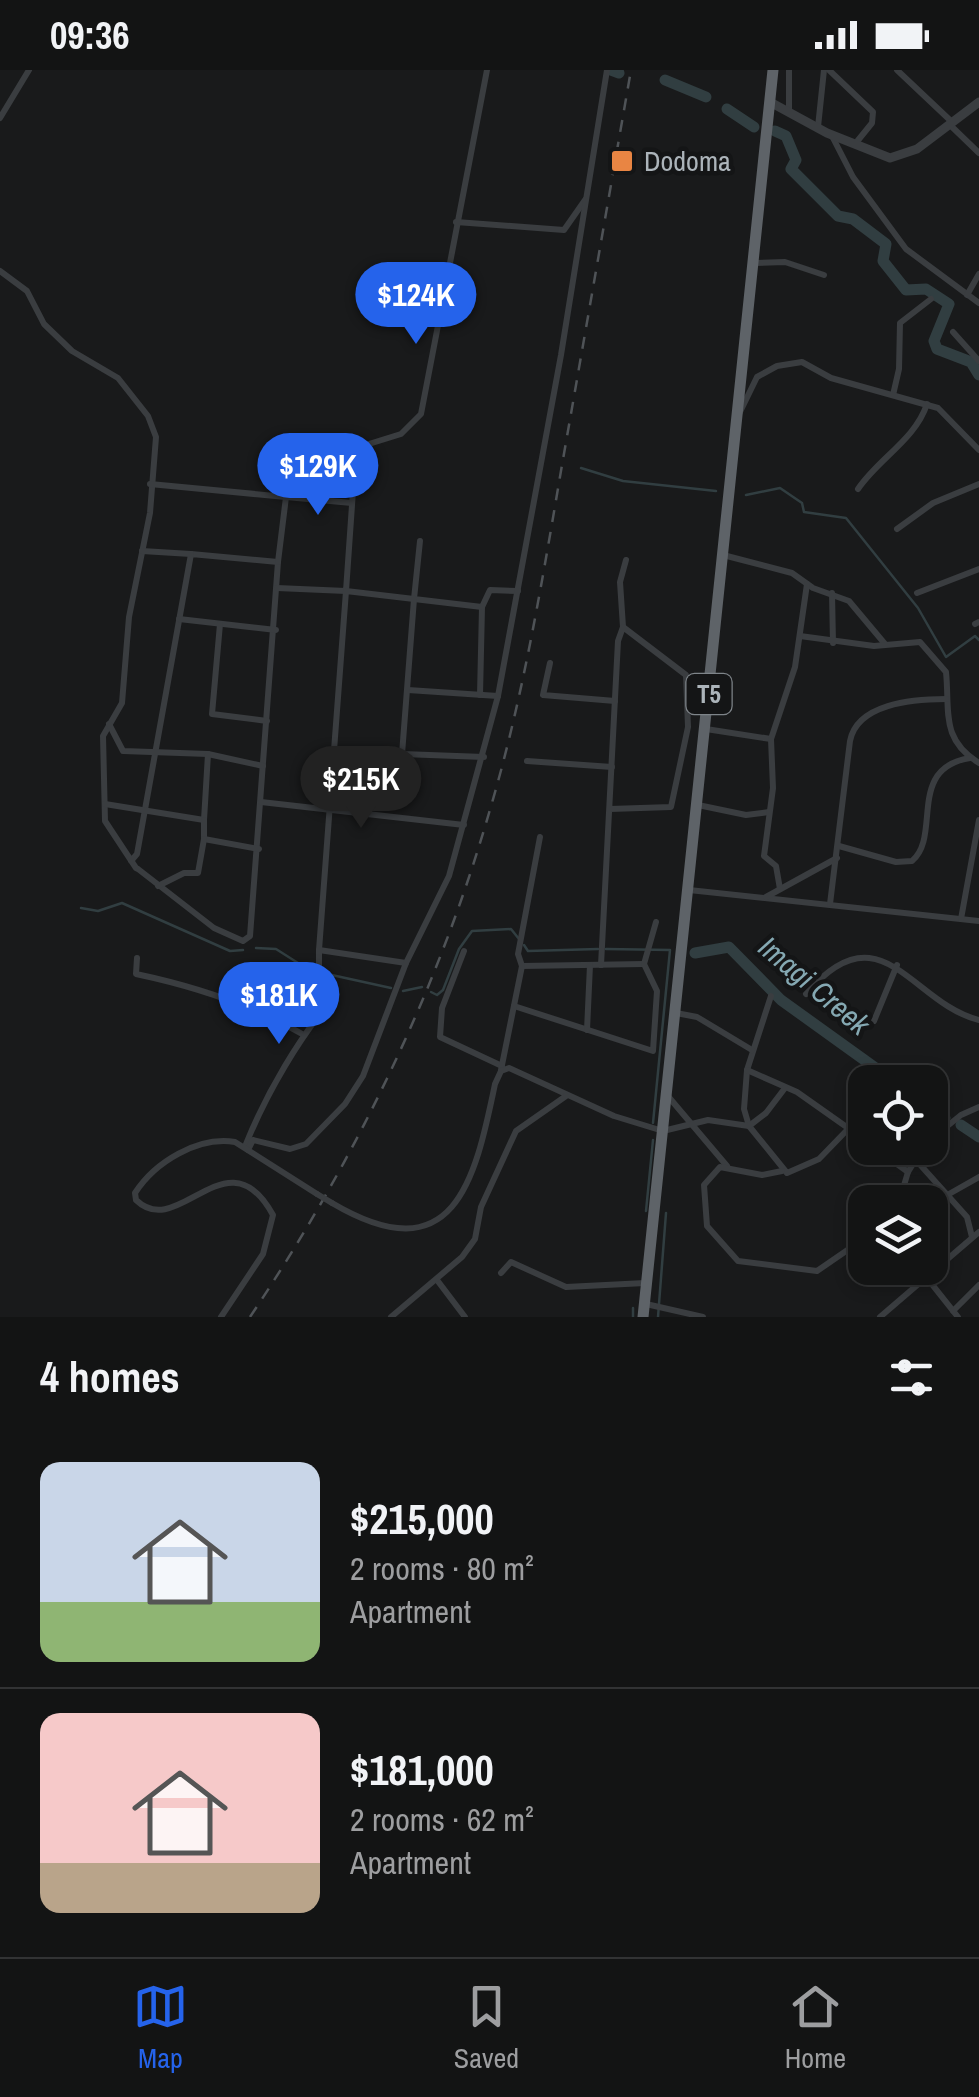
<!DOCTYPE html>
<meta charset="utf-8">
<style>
:root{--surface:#131414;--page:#1c1d1d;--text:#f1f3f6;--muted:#9d9ea0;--line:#323334;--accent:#2563eb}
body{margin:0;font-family:"Archivo Narrow",sans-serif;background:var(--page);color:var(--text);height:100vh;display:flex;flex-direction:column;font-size:38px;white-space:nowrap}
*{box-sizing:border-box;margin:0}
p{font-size:32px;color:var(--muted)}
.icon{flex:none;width:55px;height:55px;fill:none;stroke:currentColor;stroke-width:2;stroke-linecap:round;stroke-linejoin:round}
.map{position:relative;height:1247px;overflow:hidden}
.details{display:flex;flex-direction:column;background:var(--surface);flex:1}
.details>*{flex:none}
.controls{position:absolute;left:848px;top:995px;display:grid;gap:20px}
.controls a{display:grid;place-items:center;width:100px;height:100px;border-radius:20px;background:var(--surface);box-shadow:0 5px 15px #0003,0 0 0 2px var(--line);font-size:50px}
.price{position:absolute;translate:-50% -85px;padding:0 22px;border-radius:35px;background:var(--accent);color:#fff;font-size:32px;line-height:65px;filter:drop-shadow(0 2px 5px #0008)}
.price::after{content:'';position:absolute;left:50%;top:60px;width:30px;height:22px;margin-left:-15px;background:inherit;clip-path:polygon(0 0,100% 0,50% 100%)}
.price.selected{background:#222;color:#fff}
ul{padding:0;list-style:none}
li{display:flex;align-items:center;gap:30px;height:250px;padding:0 40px}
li+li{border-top:2px solid var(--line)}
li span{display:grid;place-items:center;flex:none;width:280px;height:200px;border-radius:20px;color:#555}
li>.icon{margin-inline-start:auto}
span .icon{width:120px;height:120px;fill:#fffc;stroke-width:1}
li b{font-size:42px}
h2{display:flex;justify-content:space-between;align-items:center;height:120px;padding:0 40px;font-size:42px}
.status{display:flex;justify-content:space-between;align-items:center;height:70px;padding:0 50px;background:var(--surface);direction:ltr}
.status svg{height:28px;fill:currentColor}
.tab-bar{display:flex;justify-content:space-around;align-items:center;height:140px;border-top:2px solid var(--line);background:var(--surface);font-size:28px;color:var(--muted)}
.tab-bar a{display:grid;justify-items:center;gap:5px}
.tab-bar .selected{color:var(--accent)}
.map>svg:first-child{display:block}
</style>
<div class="status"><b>09:36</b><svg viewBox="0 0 49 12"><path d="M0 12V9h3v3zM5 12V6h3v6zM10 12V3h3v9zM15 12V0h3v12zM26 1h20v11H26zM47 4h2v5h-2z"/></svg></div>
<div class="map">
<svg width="979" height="1247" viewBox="0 0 979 1247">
<rect width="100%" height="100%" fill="#191a1b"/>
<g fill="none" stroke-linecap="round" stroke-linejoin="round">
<!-- stream -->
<g stroke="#313e41" stroke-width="2.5">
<path d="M 581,398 L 623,411 L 716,421"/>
<path d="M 746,425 L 780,418 L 802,433 L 804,442 L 846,448 L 918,538 L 946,587 L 975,566 L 979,570"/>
<path d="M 81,838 L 98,841 L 122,833 L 230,881 L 243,880"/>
<path d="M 524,875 L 528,881 L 598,879"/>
<path d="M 256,878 L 276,879 L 309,900 L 391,918"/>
<path d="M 606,879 L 670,880 L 653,1053"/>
<path d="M 403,921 L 422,917"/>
<path d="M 431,922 L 437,925 L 443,920 L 459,879 L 472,861 L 511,859 L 519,869"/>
<path d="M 646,1141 L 653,1070"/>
<path d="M 633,1247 L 633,1238"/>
<path d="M 658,1247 L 666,1143"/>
</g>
<!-- river -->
<g stroke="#313e41" stroke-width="11">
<path d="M 611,0 L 619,3"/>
<path d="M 665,10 L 706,27"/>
<path d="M 727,39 L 754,57"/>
<path d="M 775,61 L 786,66 L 796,90 L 791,99 L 838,146 L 853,149 L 886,174 L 883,191 L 906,220 L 926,219 L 949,234 L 934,271 L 937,279 L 971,292 L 979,305"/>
<path d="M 695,883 L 729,877 L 781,930 L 895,1012"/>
<path d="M 930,1037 L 945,1048"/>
<path d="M 961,1055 L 979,1067"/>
</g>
<!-- minor -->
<g stroke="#3a3d40" stroke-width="6">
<path d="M 829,0 L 873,42 L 872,53 L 855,74"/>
<path d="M 897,0 L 952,52"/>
<path d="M 789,41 L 789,0"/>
<path d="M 0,48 L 29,0"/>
<path d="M 949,54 L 979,83"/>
<path d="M 818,57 L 824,0"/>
<path d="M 832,66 L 853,107 L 906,179 L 979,233"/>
<path d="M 456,152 L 564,160 L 585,130"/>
<path d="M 755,193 L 785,192 L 824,205"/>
<path d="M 0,201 L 27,221 L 44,254 L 72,281 L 118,308 L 148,346 L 156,367 L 150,443 L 129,547 L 122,633 L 103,666 L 105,751 L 136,798 L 138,799 L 214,858 L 243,871 L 250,866 L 278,492 L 191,484 L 137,784 L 131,791"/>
<path d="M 967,225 L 979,204"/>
<path d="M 953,262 L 979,291"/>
<path d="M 893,325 L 899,299 L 900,253 L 931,229"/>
<path d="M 739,344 L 757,307 L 777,296 L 802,292 L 831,308 L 938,338 L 979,380"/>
<path d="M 150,414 L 286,427 L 278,492"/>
<path d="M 858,419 C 879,388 915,370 927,334"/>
<path d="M 286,427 L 352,433"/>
<path d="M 897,459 L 933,433 L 979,414"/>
<path d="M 420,471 L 414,529 L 482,537 L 480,625"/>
<path d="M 142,481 L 191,484"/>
<path d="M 723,485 L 792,503 L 813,518 L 849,531 L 885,574"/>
<path d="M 277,518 L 346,521 L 356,378 L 401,364 L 421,344 L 487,0"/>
<path d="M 832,523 L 833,573"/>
<path d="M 917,523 L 979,499"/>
<path d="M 482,537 L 490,520 L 518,521"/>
<path d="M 179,549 L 276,560"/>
<path d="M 220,554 L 212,644 L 267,651"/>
<path d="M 975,554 L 979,552"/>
<path d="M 623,557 L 620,512 L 626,490"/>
<path d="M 800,566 L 874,576 L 920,572 L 946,602 C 950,641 940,669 979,693"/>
<path d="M 550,593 L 543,625 L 615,631"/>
<path d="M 408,620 L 498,626"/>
<path d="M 109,654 L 123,681 L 208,684 L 263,696"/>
<path d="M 706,659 L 771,669"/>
<path d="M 333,680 L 402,684"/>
<path d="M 527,691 L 612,697"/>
<path d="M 261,732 L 464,755"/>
<path d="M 105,734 L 204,750 L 208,684"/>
<path d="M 698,735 L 746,745 L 769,742"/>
<path d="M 204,750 L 204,769 L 259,779"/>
<path d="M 839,776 L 896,792 L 912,791 C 942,766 906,698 970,688"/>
<path d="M 158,816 L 184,803 L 198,803 L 204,769"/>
<path d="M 780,819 L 776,796 L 764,786 L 773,718 L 771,669 L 795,597 L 807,514"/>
<path d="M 689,820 L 979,851"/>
<path d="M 766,827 L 837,788"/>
<path d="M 830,834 L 850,671 C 857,634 912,629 946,629"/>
<path d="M 961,849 L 979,750"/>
<path d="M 319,880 L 406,893"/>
<path d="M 464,881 L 442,938 L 440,967 L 502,996"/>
<path d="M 137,888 L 136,904 C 193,916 254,936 304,965"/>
<path d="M 601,895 L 618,571 L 623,557 L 686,605 L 688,657 L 671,737 L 610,739"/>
<path d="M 522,896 L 644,894"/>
<path d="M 806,924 C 881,836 912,934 979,950"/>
<path d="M 771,926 L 747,1000 L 744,1039 L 749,1056 L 787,1103 L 819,1089 L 849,1058"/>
<path d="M 514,936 L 653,981 L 657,921 L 644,894 L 656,852"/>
<path d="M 676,943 L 697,947 L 752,980"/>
<path d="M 874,951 L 897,895"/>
<path d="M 587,960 L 590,895"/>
<path d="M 501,1000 L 522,896 L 518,884 L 540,767"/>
<path d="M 747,1000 L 797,1022 L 865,1070"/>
<path d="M 667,1025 L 727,1096"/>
<path d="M 930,1070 L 961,1045 L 979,1037"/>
<path d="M 246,1074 C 267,1022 299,968 335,925 L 319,911 L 319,880 L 346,521 L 414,529 L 402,684 L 484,687"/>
<path d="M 875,1078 L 908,1102"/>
<path d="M 248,1080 L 253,1070 L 290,1079 L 306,1074 L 345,1034 L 363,1006 L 406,893 L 449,806 L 498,626 L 561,285 L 607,0"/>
<path d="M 915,1089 L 967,1147 L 972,1167"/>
<path d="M 782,1101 L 762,1105 L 720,1097 L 704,1115 L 707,1156 L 738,1191 L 817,1201 L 865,1168"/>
<path d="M 949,1124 L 979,1107"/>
<path d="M 899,1132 L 908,1102 L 923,1078"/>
<path d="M 332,1133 C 454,1205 475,1111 495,1014 L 501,1001 L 509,998 L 614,1046 L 663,1061 L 708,1050 L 749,1056 L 766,1043 L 785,1018"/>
<path d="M 919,1198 L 958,1247"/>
<path d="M 501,1203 L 511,1192 L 566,1217 L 645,1213"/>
<path d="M 437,1210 L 465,1247"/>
<path d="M 646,1234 L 703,1247"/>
<path d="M 953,1241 L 979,1215"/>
<path d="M 221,1247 L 263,1184 L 273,1145 C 227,1061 179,1172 136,1130 L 135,1123 C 155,1092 198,1066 235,1072 L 317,1124"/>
<path d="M 391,1247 L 462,1187 L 475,1169 L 481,1137 L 516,1061 L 566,1026"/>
<path d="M 880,1247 L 979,1162"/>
</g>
<!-- tertiary -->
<path stroke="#3a3d40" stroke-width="9" d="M 770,32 L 827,63 L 890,88 L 917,79 L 979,32"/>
<!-- trunk -->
<path stroke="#5e6368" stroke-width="11" d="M 643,1247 L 773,0"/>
<!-- rail -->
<path stroke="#4f5357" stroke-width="2.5" stroke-dasharray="12 10" stroke-linecap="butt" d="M 250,1247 C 354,1092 437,923 489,743 C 523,629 542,512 562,395 C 585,264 608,132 631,0"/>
<!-- minor-bridge -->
<path stroke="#3a3d40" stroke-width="6" d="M 317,1124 L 332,1133"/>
</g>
<!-- markers -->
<rect fill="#e98543" stroke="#141516" stroke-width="4" x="610" y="79" width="24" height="24" rx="5"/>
<g text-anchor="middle" stroke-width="9" stroke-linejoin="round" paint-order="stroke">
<!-- shield labels -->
<rect fill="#141516" stroke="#7e8489" stroke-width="2.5" x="686.5" y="604" width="45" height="40" rx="8"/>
<g font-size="25" font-weight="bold" fill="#acb4ba">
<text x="709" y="633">T5</text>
</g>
<!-- poi labels -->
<g font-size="28" fill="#acb4ba" stroke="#141516" text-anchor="start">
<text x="644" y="101">Dodoma</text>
</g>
<!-- water labels -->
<g font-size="30" font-style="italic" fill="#85a9b3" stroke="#141516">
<text transform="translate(814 916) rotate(40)" y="10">Imagi Creek</text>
</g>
</g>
</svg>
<div class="controls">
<a><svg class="icon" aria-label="locate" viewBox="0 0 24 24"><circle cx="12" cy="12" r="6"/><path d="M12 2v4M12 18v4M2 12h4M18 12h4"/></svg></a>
<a><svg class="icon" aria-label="layers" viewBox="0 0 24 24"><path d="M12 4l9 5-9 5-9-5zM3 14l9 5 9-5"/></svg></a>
</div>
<b class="price" style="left:416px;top:277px">$124K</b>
<b class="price" style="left:318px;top:448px">$129K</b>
<b class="price selected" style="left:361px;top:761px">$215K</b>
<b class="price" style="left:279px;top:977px">$181K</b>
</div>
<section class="details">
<h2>4 homes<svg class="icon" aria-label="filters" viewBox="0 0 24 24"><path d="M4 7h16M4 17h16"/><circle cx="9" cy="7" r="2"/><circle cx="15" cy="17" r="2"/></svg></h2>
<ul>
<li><span style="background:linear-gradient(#c9d6e8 70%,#8fb573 0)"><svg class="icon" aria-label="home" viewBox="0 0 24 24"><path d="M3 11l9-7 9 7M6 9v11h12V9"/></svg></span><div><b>$215,000</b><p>2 rooms · 80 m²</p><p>Apartment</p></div></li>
<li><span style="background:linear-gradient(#f6c9c9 75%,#b9a48a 0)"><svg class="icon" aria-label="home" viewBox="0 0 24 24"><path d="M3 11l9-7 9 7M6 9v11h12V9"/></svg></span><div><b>$181,000</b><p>2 rooms · 62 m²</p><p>Apartment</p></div></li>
</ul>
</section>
<nav class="tab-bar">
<a class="selected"><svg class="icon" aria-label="map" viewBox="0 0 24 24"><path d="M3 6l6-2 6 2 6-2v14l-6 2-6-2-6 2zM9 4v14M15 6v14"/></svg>Map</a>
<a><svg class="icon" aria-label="saved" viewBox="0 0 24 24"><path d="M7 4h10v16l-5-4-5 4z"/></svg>Saved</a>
<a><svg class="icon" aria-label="home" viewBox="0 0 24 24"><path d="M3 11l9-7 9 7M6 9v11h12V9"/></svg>Home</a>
</nav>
